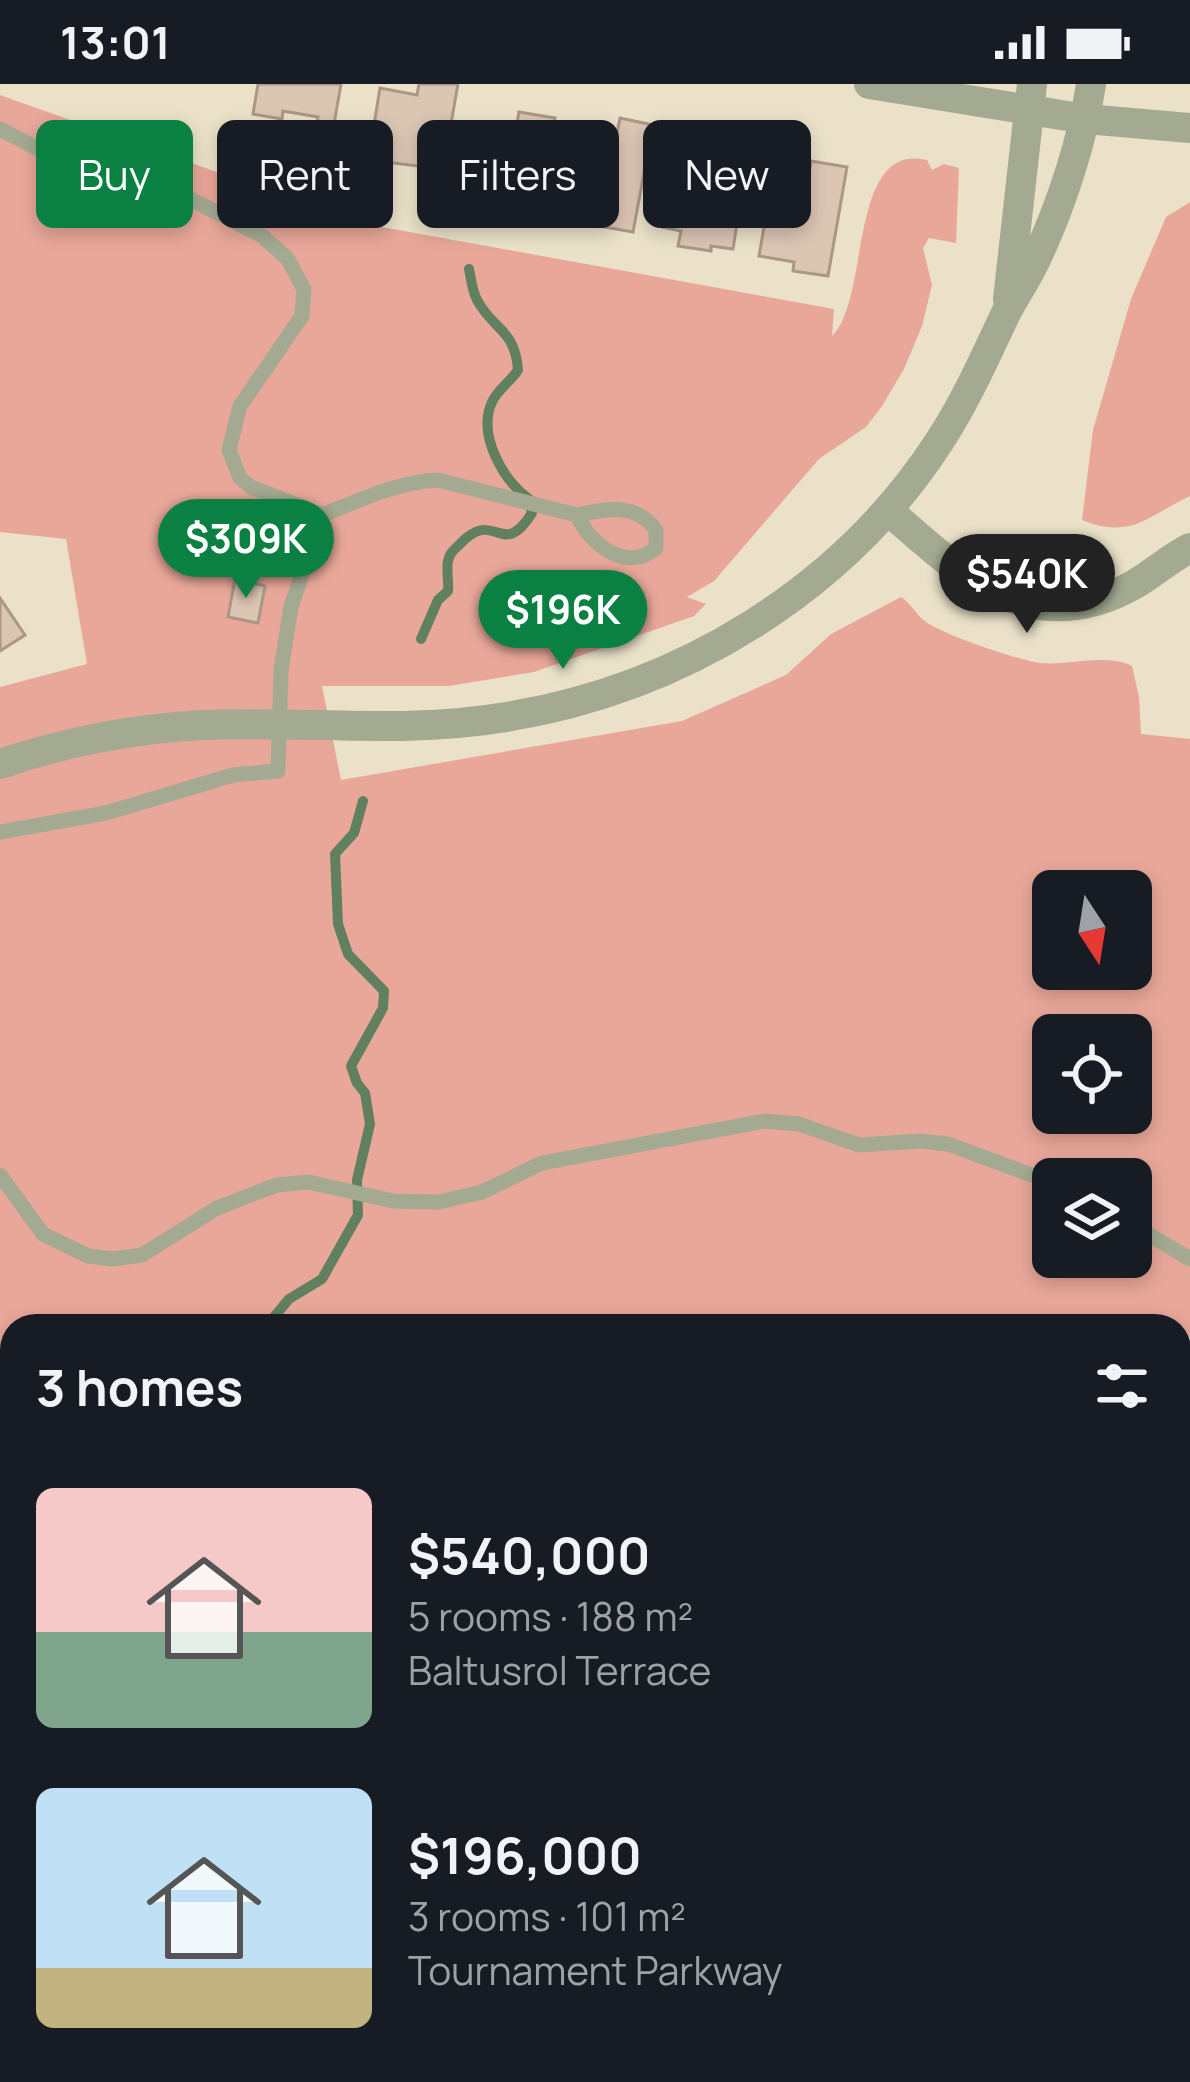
<!DOCTYPE html>
<meta charset="utf-8">
<style>
:root{--surface:#171b24;--page:#20242c;--text:#f1f3f6;--muted:#9ea1a6;--accent:#0b8043}
body{margin:0;font-family:Manrope,sans-serif;background:var(--page);color:var(--text);height:100vh;display:flex;flex-direction:column;font-size:45px;white-space:nowrap}
*{box-sizing:border-box;margin:0}
p{font-size:39px;color:var(--muted)}
.icon{flex:none;width:66px;height:66px;fill:none;stroke:currentColor;stroke-width:2;stroke-linecap:round;stroke-linejoin:round}
.map{position:relative;flex:1;overflow:hidden}
.details{position:absolute;left:0px;top:1230px;width:1191px;height:768px;display:flex;flex-direction:column;background:var(--surface);border-radius:36px 36px 0 0;box-shadow:0 6px 18px #0003}
.details>*{flex:none}
.guide{position:absolute;left:36px;top:36px;width:1119px;height:108px;display:flex;gap:24px}
.needle{width:78px;rotate:168deg}
.tools{position:absolute;left:1032px;top:786px;display:grid;gap:24px}
.tools a{display:grid;place-items:center;width:120px;height:120px;border-radius:18px;background:var(--surface);box-shadow:0 6px 18px #0003;font-size:60px}
.price{position:absolute;translate:-50% -102px;padding:0 27px;border-radius:42px;background:var(--accent);color:#fff;font-size:39px;line-height:78px;filter:drop-shadow(0 3px 6px #0008)}
.price::after{content:'';position:absolute;left:50%;top:72px;width:36px;height:27px;margin-left:-18px;background:inherit;clip-path:polygon(0 0,100% 0,50% 100%)}
.price.active{background:#222;color:#fff}
ul{padding:0;list-style:none}
li{display:flex;align-items:center;gap:36px;height:300px;padding:0 36px}
li span{display:grid;place-items:center;flex:none;width:336px;height:240px;border-radius:18px;color:#555}
li>.icon{margin-inline-start:auto}
span .icon{width:144px;height:144px;fill:#fffc;stroke-width:1}
li b{font-size:51px}
h2{display:flex;justify-content:space-between;align-items:center;height:144px;padding:0 36px;font-size:51px}
.chip{padding:0 42px;border-radius:18px;background:var(--surface);box-shadow:0 6px 18px #0003;font-size:42px;line-height:108px}
.chip.active{background:var(--accent);color:#fff}
.status{display:flex;justify-content:space-between;align-items:center;height:84px;padding:0 60px;background:var(--surface);direction:ltr}
.status svg{height:33px;fill:currentColor}
.map>svg:first-child{display:block}
</style>
<div class="status"><b>13:01</b><svg viewBox="0 0 49 12"><path d="M0 12V9h3v3zM5 12V6h3v6zM10 12V3h3v9zM15 12V0h3v12zM26 1h20v11H26zM47 4h2v5h-2z"/></svg></div>
<div class="map">
<svg width="1190" height="1998" viewBox="0 0 1190 1998">
<rect width="100%" height="100%" fill="#eae1c8"/>
<!-- green -->
<g fill="#e8a799" fill-rule="evenodd">
<path d="M 0,11 L 360,139 L 834,225 L 832,252 C 871,215 847,57 927,76 L 932,86 L 944,80 L 959,84 L 956,159 L 929,154 L 923,164 L 932,201 L 922,242 L 904,285 L 882,322 L 866,343 L 819,375 L 714,497 L 687,513 L 706,520 L 694,532 L 534,588 L 449,602 L 322,602 L 341,696 L 682,637 L 786,591 L 831,550 L 901,513 C 912,520 916,531 926,538 C 944,551 1018,576 1040,579 C 1071,582 1104,569 1132,582 L 1139,613 L 1141,650 L 1190,655 L 1190,1253 L 1179,1252 L 1179,1242 L 802,1242 L 720,1235 L 693,1242 L 521,1242 L 503,1233 L 412,1236 L 407,1242 L 12,1242 L 12,1307 L 0,1296 L 0,603 L 87,580 L 66,455 L 0,448 ZM 1053,807 L 1131,807 L 1131,885 L 1053,885 ZM 1053,951 L 1131,951 L 1131,1029 L 1053,1029 ZM 1053,1095 L 1131,1095 L 1131,1173 L 1053,1173 Z"/>
<path d="M 1190,118 L 1190,412 C 1148,432 1131,456 1082,436 L 1093,346 L 1131,215 L 1166,133 Z"/>
<path d="M 12,1777 L 12,1936 L 0,1929 L 0,1783 Z"/>
</g>
<g fill="none" stroke-linecap="round" stroke-linejoin="round">
<!-- stream -->
<g stroke="#60805f" stroke-width="10">
<path d="M 421,555 L 438,516 L 448,507 C 449,497 446,486 448,477 C 450,468 454,466 460,460 C 496,422 501,478 532,429 L 529,415 C 503,396 477,351 492,318 C 497,306 511,297 518,286 C 515,245 493,246 477,216 C 472,206 471,195 469,185"/>
<path d="M 258,1242 L 274,1233 L 289,1215 L 322,1195 L 358,1131 L 357,1096 L 370,1040 L 365,1009 L 357,999 L 351,982 L 383,924 L 384,907 L 348,870 L 338,840 L 335,770 L 354,749 L 363,717"/>
<path d="M 306,1998 L 311,1986"/>
</g>
</g>
<!-- building -->
<g fill="#dbc5b3" stroke="#ac9786" stroke-width="3">
<path d="M 258,0 L 341,0 L 330,63 L 313,60 L 318,33 L 283,27 L 282,35 L 253,30 Z"/>
<path d="M 419,0 L 458,0 L 443,85 L 385,78 L 388,62 L 371,59 L 380,4 L 417,11 Z"/>
<path d="M 519,28 L 555,34 L 542,121 L 482,116 L 485,99 L 466,96 L 474,44 L 515,51 Z"/>
<path d="M 620,34 L 653,41 L 633,148 L 599,142 L 601,133 L 562,126 L 575,54 L 602,59 L 601,67 L 613,69 Z"/>
<path d="M 714,71 L 747,76 L 733,165 L 711,162 L 711,167 L 678,162 L 681,147 L 662,143 L 670,90 L 710,96 Z"/>
<path d="M 811,77 L 847,83 L 828,192 L 793,187 L 794,178 L 759,172 L 773,91 L 808,98 Z"/>
<path d="M 235,495 L 265,502 L 258,539 L 228,533 Z"/>
<path d="M 0,514 L 25,551 L 0,567 Z"/>
<path d="M 1190,1356 L 1190,1424 L 1179,1426 L 1179,1358 Z"/>
<path d="M 0,1386 L 12,1395 L 12,1429 L 0,1444 Z"/>
<path d="M 1190,1824 L 1190,1889 L 1179,1881 L 1179,1838 Z"/>
<path d="M 653,1986 L 741,1986 L 746,1996 L 658,1998 Z"/>
<path d="M 905,1986 L 1033,1986 L 1035,1987 L 1025,1998 L 899,1998 Z"/>
</g>
<g fill="none" stroke-linecap="round" stroke-linejoin="round">
<!-- lane -->
<g stroke="#a4aa91" stroke-width="15">
<path d="M 0,45 L 54,73 L 146,92 L 262,152 L 287,174 L 304,205 L 302,232 L 240,322 L 229,366 L 240,394 L 251,403 L 322,431"/>
<path d="M 0,748 L 106,729 L 233,691 L 278,687 L 281,586 L 291,523 L 322,431 C 360,416 397,398 438,396 L 577,431 C 590,461 627,489 656,464 L 656,446 C 635,418 607,425 577,431"/>
<path d="M 0,1091 L 43,1150 L 88,1172 L 113,1175 L 142,1171 L 217,1124 L 277,1101 L 308,1098 L 393,1117 L 439,1118 L 482,1108 L 542,1079 L 764,1037 L 799,1040 L 859,1061 L 921,1057 L 948,1060 L 1053,1099"/>
<path d="M 1131,1140 L 1190,1175"/>
</g>
<!-- street -->
<g stroke="#a4aa91" stroke-width="30">
<path d="M 869,0 L 1086,35 L 1190,44"/>
<path d="M 1008,215 L 1032,0"/>
<path d="M 888,426 C 960,490 1033,559 1135,500 C 1154,489 1170,474 1190,464"/>
<path d="M 0,680 C 64,658 137,644 205,641 C 305,637 407,650 506,633 C 680,605 842,507 939,358 C 966,317 985,273 1006,229 C 1016,210 1028,193 1037,173 C 1061,122 1083,55 1091,0"/>
<path d="M 1179,1522 L 1190,1522"/>
<path d="M 0,1577 L 12,1586"/>
<path d="M 564,1986 L 568,1998"/>
<path d="M 1170,1986 L 1186,1998"/>
</g>
</g>
</svg>
<div class="tools">
<a><svg class="needle" viewBox="-14 -14 28 28"><path d="M0-13l5 13h-10z" fill="#e53935"/><path d="M0 13l5-13h-10z" fill="#9ea1a6"/></svg></a>
<a><svg class="icon" aria-label="locate" viewBox="0 0 24 24"><circle cx="12" cy="12" r="6"/><path d="M12 2v4M12 18v4M2 12h4M18 12h4"/></svg></a>
<a><svg class="icon" aria-label="layers" viewBox="0 0 24 24"><path d="M12 4l9 5-9 5-9-5zM3 14l9 5 9-5"/></svg></a>
</div>
<b class="price" style="left:246px;top:517px">$309K</b>
<b class="price active" style="left:1027px;top:552px">$540K</b>
<b class="price" style="left:563px;top:588px">$196K</b>
<div class="guide">
<a class="chip active">Buy</a>
<a class="chip">Rent</a>
<a class="chip">Filters</a>
<a class="chip">New</a>
</div>
<section class="details">
<h2>3 homes<svg class="icon" aria-label="filters" viewBox="0 0 24 24"><path d="M4 7h16M4 17h16"/><circle cx="9" cy="7" r="2"/><circle cx="15" cy="17" r="2"/></svg></h2>
<ul>
<li><span style="background:linear-gradient(#f6c9c9 60%,#7fa58c 0)"><svg class="icon" aria-label="home" viewBox="0 0 24 24"><path d="M3 11l9-7 9 7M6 9v11h12V9"/></svg></span><div><b>$540,000</b><p>5 rooms · 188 m²</p><p>Baltusrol Terrace</p></div></li>
<li><span style="background:linear-gradient(#bfe0f5 75%,#c2b280 0)"><svg class="icon" aria-label="home" viewBox="0 0 24 24"><path d="M3 11l9-7 9 7M6 9v11h12V9"/></svg></span><div><b>$196,000</b><p>3 rooms · 101 m²</p><p>Tournament Parkway</p></div></li>
</ul>
</section>
</div>
